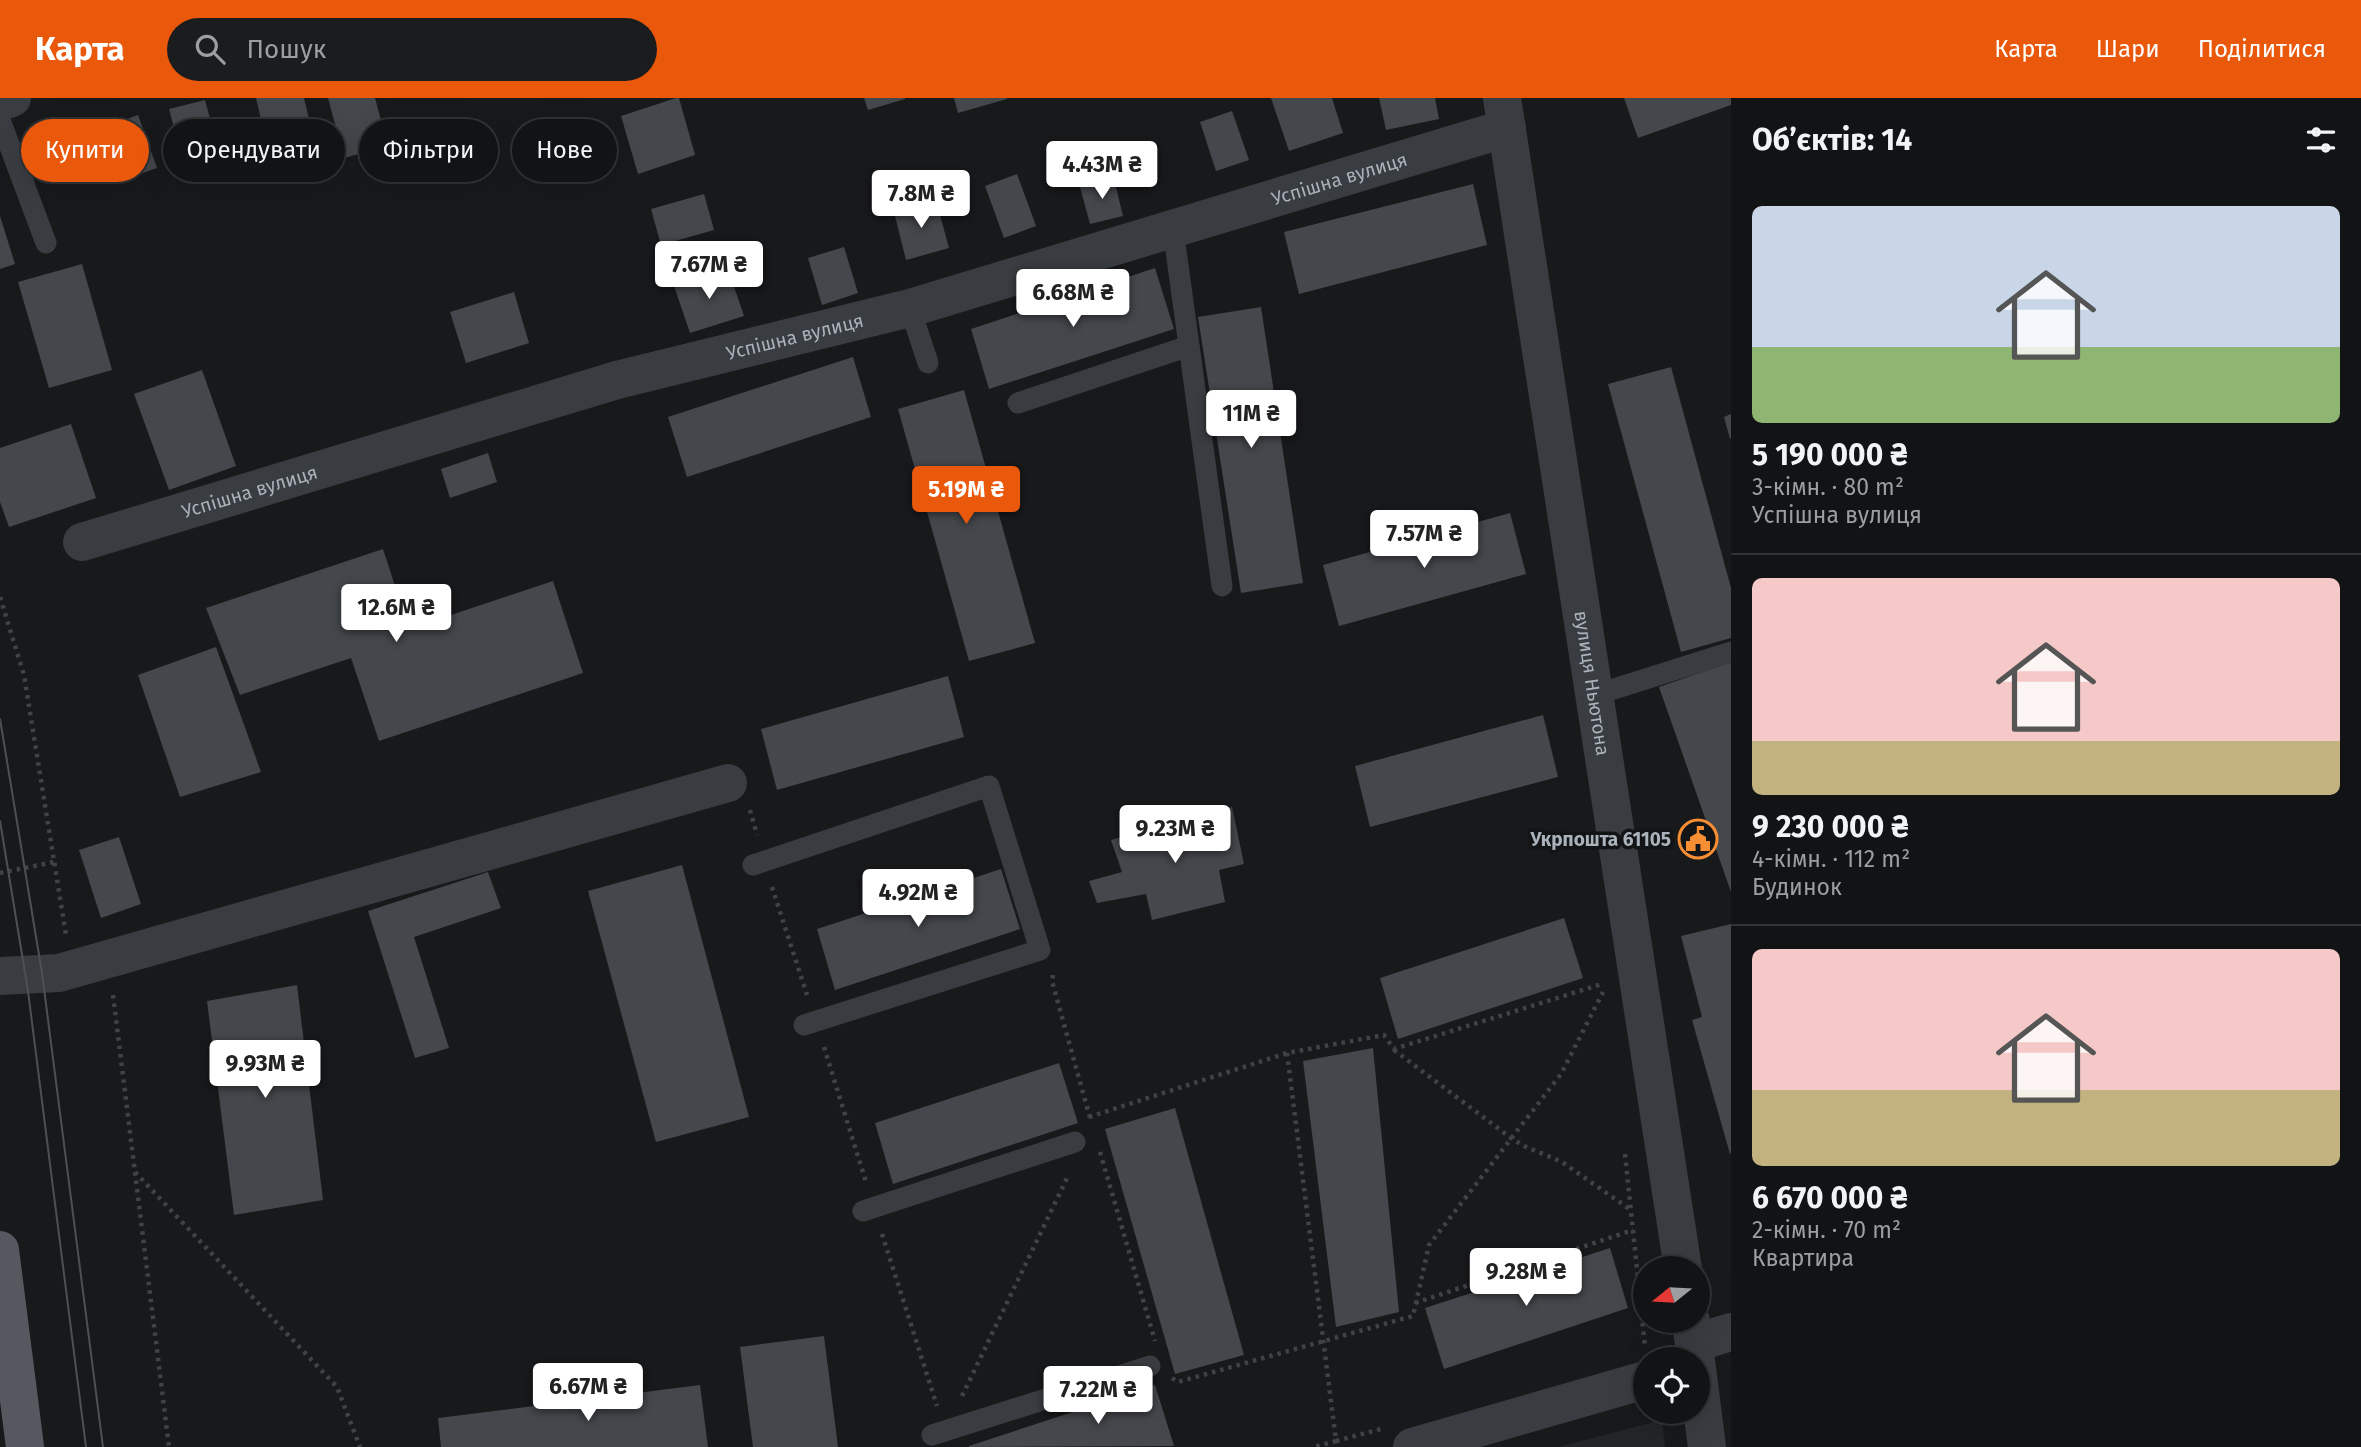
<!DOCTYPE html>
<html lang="uk">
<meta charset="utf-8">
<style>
:root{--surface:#121314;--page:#1b1c1d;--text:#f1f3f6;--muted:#9c9ea0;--line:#313234;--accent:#ea580c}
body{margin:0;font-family:"Fira Sans",sans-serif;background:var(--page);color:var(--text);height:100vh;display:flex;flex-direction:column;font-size:26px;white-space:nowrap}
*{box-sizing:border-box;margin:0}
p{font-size:23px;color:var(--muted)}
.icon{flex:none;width:38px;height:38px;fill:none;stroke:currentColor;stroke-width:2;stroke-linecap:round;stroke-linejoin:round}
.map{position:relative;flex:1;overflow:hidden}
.drawer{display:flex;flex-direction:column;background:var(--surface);width:630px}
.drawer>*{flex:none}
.banner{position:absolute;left:21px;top:21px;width:665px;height:63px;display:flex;gap:14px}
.needle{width:46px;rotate:252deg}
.tools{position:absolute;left:1633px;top:1158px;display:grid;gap:14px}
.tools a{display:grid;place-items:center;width:77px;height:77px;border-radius:50%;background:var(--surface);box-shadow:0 7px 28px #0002,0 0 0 2px var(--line);font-size:35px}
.price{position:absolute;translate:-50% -60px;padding:0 16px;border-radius:7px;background:#fff;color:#222;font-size:23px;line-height:46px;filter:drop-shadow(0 2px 4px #0008)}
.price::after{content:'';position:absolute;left:50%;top:42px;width:21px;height:16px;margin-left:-10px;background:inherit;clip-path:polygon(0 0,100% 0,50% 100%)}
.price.active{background:var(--accent);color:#fff}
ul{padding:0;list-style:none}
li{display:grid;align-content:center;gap:14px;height:371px;padding:0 21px}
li+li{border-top:2px solid var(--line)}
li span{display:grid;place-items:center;height:217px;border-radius:10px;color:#555}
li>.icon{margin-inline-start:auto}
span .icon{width:126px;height:126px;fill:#fffc;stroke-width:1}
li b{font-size:30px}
h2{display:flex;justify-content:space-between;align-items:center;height:84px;padding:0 21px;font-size:30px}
.tag{padding:0 24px;border-radius:32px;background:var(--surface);box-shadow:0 7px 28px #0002,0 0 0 2px var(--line);font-size:24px;line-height:63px}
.tag.active{background:var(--accent);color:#fff}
header{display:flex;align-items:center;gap:42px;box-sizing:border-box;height:98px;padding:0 35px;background:var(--accent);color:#fff}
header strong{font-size:33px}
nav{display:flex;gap:38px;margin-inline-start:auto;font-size:24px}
.search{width:490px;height:63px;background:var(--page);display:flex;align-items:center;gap:18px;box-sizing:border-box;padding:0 24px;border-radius:38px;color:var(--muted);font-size:26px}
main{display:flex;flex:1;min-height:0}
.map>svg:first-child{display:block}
</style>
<header>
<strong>Карта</strong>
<div class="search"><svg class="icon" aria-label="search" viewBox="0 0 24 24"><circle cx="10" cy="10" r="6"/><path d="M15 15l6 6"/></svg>Пошук</div>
<nav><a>Карта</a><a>Шари</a><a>Поділитися</a></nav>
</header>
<main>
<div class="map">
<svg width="1731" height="1349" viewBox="0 0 1731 1349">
<rect width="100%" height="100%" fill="#18191b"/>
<!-- built -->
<path fill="#242528" d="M 1662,1322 L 1665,1349 L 1558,1349 Z"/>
<!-- building -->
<g fill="#44474b">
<path d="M 256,0 L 304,0 L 315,46 L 269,56 Z"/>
<path d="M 328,0 L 375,0 L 388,48 L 344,60 Z"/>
<path d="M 676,0 L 679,0 L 695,57 L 638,76 L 621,18 Z"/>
<path d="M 864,0 L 905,0 L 905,1 L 868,12 Z"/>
<path d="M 954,0 L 1007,0 L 1007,1 L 958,15 Z"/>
<path d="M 1271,0 L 1332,0 L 1343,35 L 1289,53 Z"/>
<path d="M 1379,0 L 1435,0 L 1439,21 L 1386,32 Z"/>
<path d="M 1624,0 L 1731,0 L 1731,7 L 1638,40 Z"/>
<path d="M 205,2 L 224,72 L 188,82 L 169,11 Z"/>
<path d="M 1232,13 L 1249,62 L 1216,73 L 1200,24 Z"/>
<path d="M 138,17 L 157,70 L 123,82 L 103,30 Z"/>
<path d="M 1017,76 L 1036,128 L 1004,140 L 985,88 Z"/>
<path d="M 1114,81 L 1123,118 L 1090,126 L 1080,89 Z"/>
<path d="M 1473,86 L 1487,147 L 1299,196 L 1284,134 Z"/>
<path d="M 704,96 L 714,132 L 661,147 L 651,111 Z"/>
<path d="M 936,102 L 949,150 L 906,162 L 894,114 Z"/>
<path d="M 0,118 L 15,166 L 0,171 Z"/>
<path d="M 844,149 L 858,195 L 822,207 L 808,160 Z"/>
<path d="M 82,166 L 112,272 L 49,290 L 18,184 Z"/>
<path d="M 1155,170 L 1174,231 L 989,291 L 971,231 Z"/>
<path d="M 728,171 L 744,218 L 690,235 L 674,188 Z"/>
<path d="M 514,194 L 529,245 L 466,265 L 450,214 Z"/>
<path d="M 1261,209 L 1303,485 L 1241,495 L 1198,219 Z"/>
<path d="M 853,259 L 871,319 L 687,379 L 668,319 Z"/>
<path d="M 1671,269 L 1731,490 L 1731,540 L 1681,554 L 1608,286 Z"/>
<path d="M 202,272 L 236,368 L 169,392 L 134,296 Z"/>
<path d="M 964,292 L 1035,545 L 969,563 L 898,311 Z"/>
<path d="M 1731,316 L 1731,340 L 1730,341 L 1724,319 Z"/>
<path d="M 71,326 L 96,400 L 9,429 L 0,404 L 0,350 Z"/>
<path d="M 488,355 L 497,384 L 450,400 L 441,371 Z"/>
<path d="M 1510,415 L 1526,476 L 1339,528 L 1323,467 Z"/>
<path d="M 383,451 L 409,531 L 553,483 L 583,575 L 379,643 L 351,560 L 240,597 L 206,510 Z"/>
<path d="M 216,549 L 261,674 L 180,699 L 138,577 Z"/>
<path d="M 1731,564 L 1731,794 L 1659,589 Z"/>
<path d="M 948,578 L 964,639 L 777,692 L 761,631 Z"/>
<path d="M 1543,617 L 1558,679 L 1370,729 L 1355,668 Z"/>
<path d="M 1232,709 L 1244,766 L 1219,772 L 1225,804 L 1152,822 L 1146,796 L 1097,805 L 1089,783 L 1122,774 L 1111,742 Z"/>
<path d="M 119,739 L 141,806 L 101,820 L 79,752 Z"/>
<path d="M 682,767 L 749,1019 L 656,1044 L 588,793 Z"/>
<path d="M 1001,771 L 1020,831 L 835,892 L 817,831 Z"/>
<path d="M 488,774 L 501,810 L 414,839 L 449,950 L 415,960 L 368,813 Z"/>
<path d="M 1564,820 L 1583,880 L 1398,941 L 1380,880 Z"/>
<path d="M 1731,826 L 1731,1055 L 1730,1056 L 1692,922 L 1702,919 L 1681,838 Z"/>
<path d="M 297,887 L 323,1102 L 234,1117 L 207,903 Z"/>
<path d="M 1373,950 L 1399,1214 L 1336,1229 L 1303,963 Z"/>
<path d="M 1059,965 L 1078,1025 L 893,1086 L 875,1025 Z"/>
<path d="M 1175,1010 L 1244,1257 L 1175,1276 L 1105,1031 Z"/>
<path d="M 1610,1150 L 1628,1210 L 1444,1271 L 1425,1210 Z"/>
<path d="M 824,1238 L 838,1349 L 753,1349 L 740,1249 Z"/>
<path d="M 700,1287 L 708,1349 L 441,1349 L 438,1320 Z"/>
<path d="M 1155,1287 L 1174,1348 L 969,1349 L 969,1348 Z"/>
</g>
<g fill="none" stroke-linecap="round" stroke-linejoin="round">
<!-- path -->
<g stroke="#3f4347" stroke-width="4.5" stroke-dasharray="3.5 5" stroke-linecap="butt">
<path d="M 0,499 L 24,577 L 66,837"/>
<path d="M 750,712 L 757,737"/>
<path d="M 0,775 L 54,764"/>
<path d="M 772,789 L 807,897"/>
<path d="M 1053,877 L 1052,883 L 1090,1020"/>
<path d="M 113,897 L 169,1349"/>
<path d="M 824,949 L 866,1084"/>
<path d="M 1394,952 L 1511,1040 L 1524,1048 L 1562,1064 L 1631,1112"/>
<path d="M 1287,955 L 1336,1343 L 1314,1349"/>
<path d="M 1089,1019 L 1287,955 L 1384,937 L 1394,951 L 1602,886"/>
<path d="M 1100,1054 L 1155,1243"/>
<path d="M 1625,1056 L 1645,1249"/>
<path d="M 135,1074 L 337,1289 L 360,1349"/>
<path d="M 882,1136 L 937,1308"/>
<path d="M 1415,1205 L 1633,1132"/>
<path d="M 1172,1280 L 1178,1284 L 1413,1218 L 1429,1147 L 1561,976 L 1603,894"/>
<path d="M 962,1298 L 1069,1076"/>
<path d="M 1336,1343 L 1381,1331"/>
</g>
<!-- lane -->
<g stroke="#393c40" stroke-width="21">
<path d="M 0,22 L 46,145"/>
<path d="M 1173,131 L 1222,488"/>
<path d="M 910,210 L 928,265"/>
<path d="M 1018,305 L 1189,248"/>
<path d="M 1595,597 L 1731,554"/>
<path d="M 753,767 L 989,688 L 1040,852 L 804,927"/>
<path d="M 863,1113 L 1075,1044"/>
<path d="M 932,1337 L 1150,1268"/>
</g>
<!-- street -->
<g stroke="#393c40" stroke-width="38">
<path id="s1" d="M 1502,0 L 1683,1171"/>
<path d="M 0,4 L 12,0"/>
<path id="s2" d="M 82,444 L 617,282 L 910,210 L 1507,30"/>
<path d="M 0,878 L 59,875 L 728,685"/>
<path d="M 1691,1223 L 1707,1349"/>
<path d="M 1695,1245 L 1731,1234"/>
<path d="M 1412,1349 L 1645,1282"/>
</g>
<!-- primary -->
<path stroke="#55595f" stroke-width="38" d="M 0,1152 L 25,1349"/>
<!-- tram -->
<g stroke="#4c5055" stroke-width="2">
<path d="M 0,621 L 42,875 L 103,1349"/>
<path d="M 0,723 L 28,893 L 86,1349"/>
</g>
</g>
<!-- icons -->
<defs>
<symbol id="civic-ring" viewBox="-11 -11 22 22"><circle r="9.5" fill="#131416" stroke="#f78e34" stroke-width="1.5"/><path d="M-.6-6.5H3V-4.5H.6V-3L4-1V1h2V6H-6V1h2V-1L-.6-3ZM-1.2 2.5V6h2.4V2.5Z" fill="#f78e34"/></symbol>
</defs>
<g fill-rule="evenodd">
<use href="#civic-ring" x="1676" y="719" width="44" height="44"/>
</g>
<g text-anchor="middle" stroke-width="7" stroke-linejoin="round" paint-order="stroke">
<!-- street labels -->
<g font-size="19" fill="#aab3bb" stroke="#131416">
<text dy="7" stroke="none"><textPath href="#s2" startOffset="1309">Успішна вулиця</textPath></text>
<text dy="7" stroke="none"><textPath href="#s2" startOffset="742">Успішна вулиця</textPath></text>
<text dy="7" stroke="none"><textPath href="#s2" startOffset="175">Успішна вулиця</textPath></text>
<text dy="7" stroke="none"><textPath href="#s1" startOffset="592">вулиця Ньютона</textPath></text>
</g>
<!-- poi labels -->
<g font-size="19" font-weight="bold" fill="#aab3bb" stroke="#131416" text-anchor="end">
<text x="1671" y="748">Укрпошта 61105</text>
</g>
</g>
</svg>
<div class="tools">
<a><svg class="needle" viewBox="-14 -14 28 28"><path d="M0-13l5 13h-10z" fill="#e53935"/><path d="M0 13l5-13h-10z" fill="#9c9ea0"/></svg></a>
<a><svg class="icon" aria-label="locate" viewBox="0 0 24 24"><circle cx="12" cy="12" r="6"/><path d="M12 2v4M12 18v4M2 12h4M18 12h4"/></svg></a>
</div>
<b class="price" style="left:1102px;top:103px">4.43M ₴</b>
<b class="price" style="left:921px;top:132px">7.8M ₴</b>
<b class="price" style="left:709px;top:203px">7.67M ₴</b>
<b class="price" style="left:1073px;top:231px">6.68M ₴</b>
<b class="price" style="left:1251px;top:352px">11M ₴</b>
<b class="price active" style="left:966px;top:428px">5.19M ₴</b>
<b class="price" style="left:1424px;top:472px">7.57M ₴</b>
<b class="price" style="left:396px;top:546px">12.6M ₴</b>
<b class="price" style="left:1175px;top:767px">9.23M ₴</b>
<b class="price" style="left:918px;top:831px">4.92M ₴</b>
<b class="price" style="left:265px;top:1002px">9.93M ₴</b>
<b class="price" style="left:1526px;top:1210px">9.28M ₴</b>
<b class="price" style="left:588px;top:1325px">6.67M ₴</b>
<b class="price" style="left:1098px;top:1328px">7.22M ₴</b>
<div class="banner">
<a class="tag active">Купити</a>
<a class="tag">Орендувати</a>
<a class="tag">Фільтри</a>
<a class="tag">Нове</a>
</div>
</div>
<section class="drawer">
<h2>Об’єктів: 14<svg class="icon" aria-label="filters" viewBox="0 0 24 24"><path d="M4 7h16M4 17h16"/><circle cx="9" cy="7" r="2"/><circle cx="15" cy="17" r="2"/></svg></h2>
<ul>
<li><span style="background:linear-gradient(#c9d6e8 65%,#8fb573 0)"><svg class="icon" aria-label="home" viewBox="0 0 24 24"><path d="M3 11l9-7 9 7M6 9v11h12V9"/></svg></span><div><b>5 190 000 ₴</b><p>3-кімн. · 80 m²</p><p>Успішна вулиця</p></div></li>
<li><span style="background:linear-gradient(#f6c9c9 75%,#c2b280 0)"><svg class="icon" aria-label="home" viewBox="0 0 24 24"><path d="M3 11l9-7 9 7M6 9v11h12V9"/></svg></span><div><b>9 230 000 ₴</b><p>4-кімн. · 112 m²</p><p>Будинок</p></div></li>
<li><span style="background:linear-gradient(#f6c9c9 65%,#c2b280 0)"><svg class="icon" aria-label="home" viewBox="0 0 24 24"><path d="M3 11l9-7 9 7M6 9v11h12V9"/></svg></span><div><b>6 670 000 ₴</b><p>2-кімн. · 70 m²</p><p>Квартира</p></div></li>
</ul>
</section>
</main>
